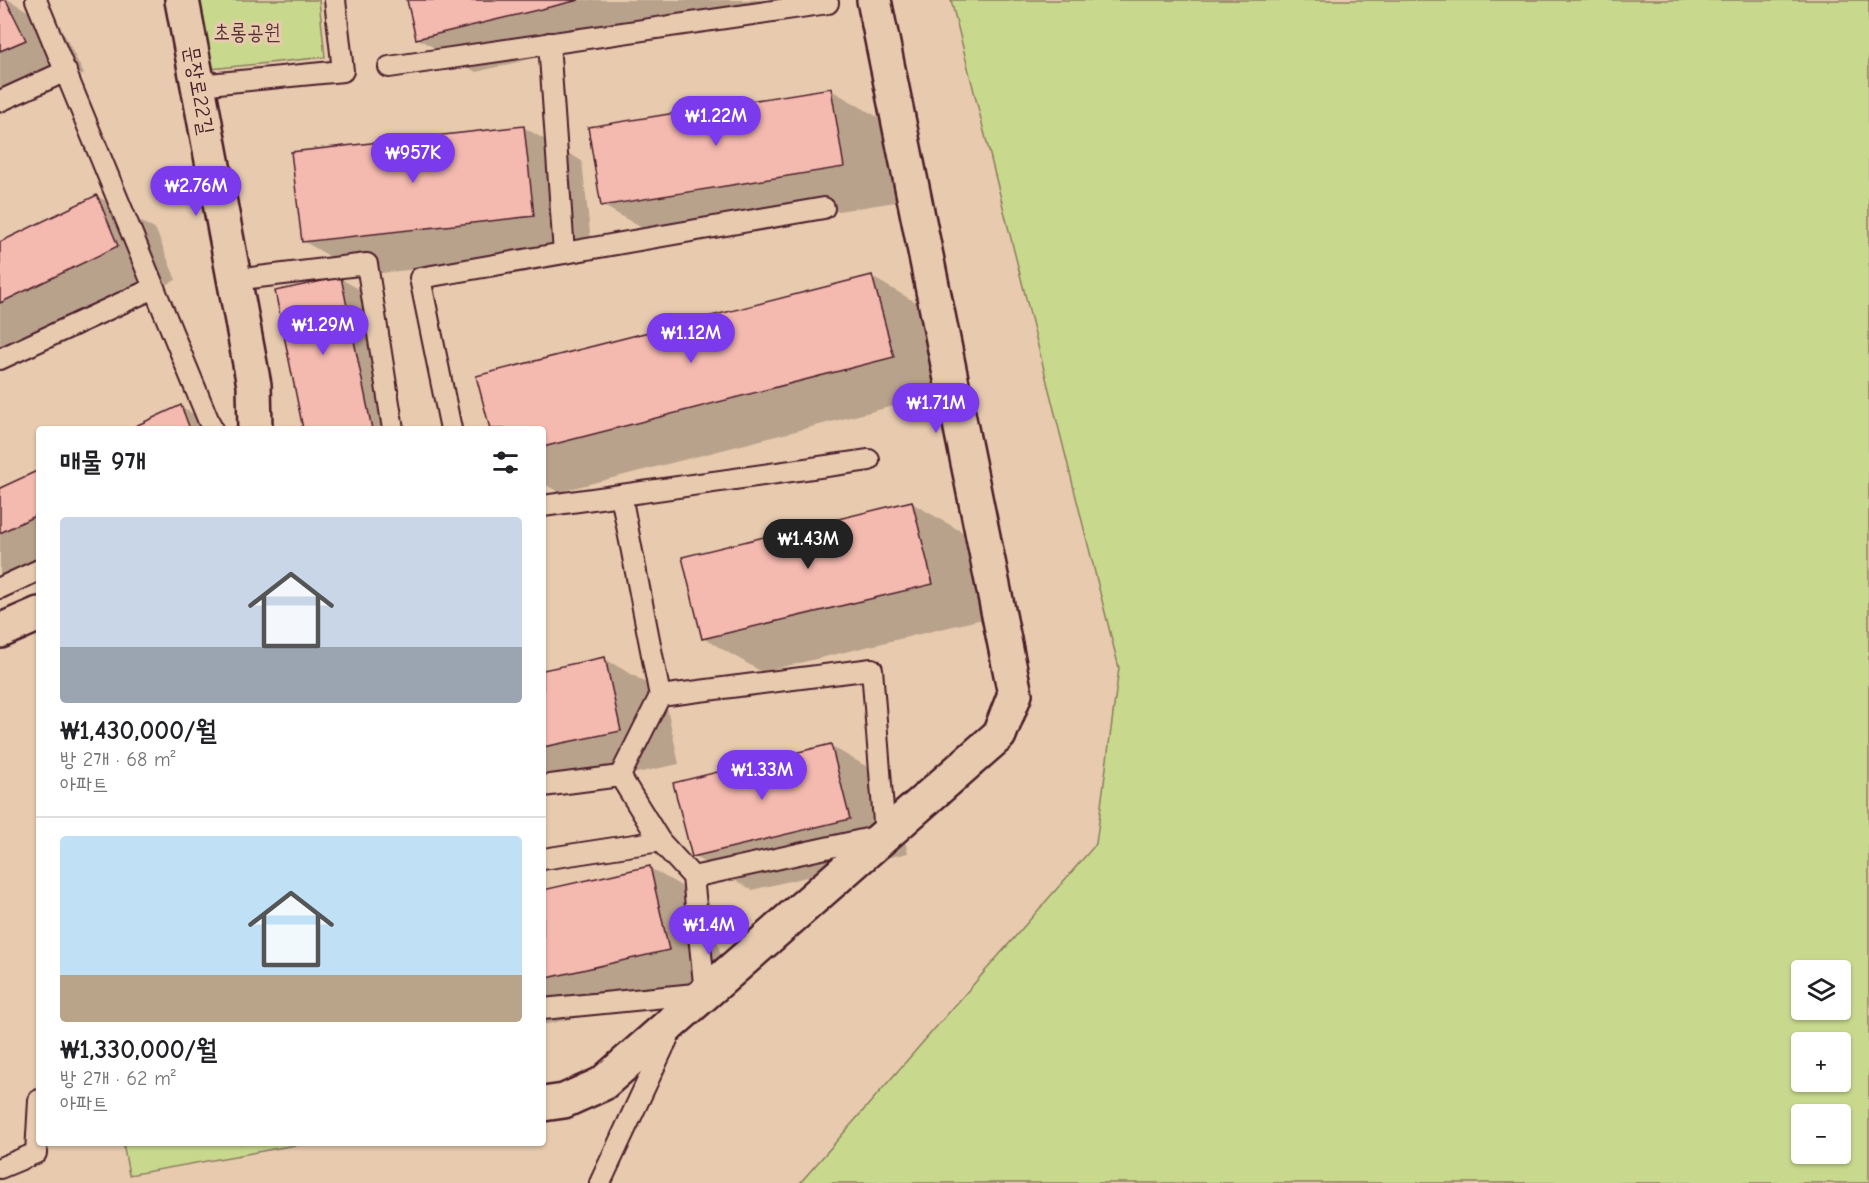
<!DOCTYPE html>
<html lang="ko">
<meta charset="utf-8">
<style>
:root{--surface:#fff;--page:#f2f2f2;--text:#202124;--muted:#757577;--line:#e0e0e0;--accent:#7c3aed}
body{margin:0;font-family:"Comic Neue","Poor Story",sans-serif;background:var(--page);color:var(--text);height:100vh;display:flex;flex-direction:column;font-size:22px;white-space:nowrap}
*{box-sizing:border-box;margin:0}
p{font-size:20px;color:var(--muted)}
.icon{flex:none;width:33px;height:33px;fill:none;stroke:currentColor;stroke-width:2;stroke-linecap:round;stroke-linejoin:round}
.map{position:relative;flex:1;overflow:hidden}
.panel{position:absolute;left:36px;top:426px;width:510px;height:720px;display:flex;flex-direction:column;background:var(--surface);border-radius:6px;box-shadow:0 2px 4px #0004}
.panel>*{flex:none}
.buttons{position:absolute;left:1791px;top:960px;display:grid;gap:12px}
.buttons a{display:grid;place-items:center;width:60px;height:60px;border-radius:6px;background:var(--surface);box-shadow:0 2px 4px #0004;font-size:30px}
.price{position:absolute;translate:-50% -51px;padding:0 14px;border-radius:21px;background:var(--accent);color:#fff;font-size:20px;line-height:39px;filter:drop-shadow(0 2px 3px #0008)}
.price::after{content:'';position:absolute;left:50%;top:36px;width:18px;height:14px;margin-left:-9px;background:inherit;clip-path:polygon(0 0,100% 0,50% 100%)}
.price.current{background:#222;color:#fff}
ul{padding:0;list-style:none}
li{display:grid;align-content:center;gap:12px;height:318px;padding:0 24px}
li+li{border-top:2px solid var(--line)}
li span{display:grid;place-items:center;height:186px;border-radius:6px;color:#555}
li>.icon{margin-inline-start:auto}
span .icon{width:108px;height:108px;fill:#fffc;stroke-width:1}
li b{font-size:26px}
h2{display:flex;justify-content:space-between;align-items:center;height:72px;padding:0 24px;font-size:26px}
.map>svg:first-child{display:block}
</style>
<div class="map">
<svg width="1869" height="1183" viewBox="0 0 1869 1183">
<rect width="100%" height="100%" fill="#e8cbaf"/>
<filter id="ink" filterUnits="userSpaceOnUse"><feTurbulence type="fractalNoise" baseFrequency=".0167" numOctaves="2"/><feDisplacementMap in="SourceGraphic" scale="12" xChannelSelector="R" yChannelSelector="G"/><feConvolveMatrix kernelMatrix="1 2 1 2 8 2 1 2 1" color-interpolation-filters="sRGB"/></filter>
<g filter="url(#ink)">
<!-- green -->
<g fill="#c8d98e" stroke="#897c5c" stroke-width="1.5" fill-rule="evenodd">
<path d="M 197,0 L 319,0 L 325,57 L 210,69 Z"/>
<path d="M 951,0 L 1869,0 L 1869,1183 L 800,1183 L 1096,844 L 1119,668 ZM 1840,970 L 1840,1010 L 1802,1010 L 1802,970 ZM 1802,1042 L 1840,1042 L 1840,1082 L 1802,1082 ZM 1802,1114 L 1840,1114 L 1840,1154 L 1802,1154 Z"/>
<path d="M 123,1143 L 307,1143 L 129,1175 Z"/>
</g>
<!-- shadow -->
<g fill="#0003">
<path d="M 0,0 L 9,0 L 63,32 L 84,74 L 0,111 Z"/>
<path d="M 408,0 L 776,0 L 476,72 L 417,38 Z"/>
<path d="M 831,90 L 890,124 L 902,201 L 661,239 L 602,205 Z"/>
<path d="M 523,127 L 582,161 L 592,250 L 362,275 L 303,241 Z"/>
<path d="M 97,196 L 156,230 L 176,280 L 0,365 L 0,243 Z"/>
<path d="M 872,277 L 931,311 L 952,391 L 558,492 L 543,483 L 543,429 L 491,429 Z"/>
<path d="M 341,279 L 371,296 L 398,429 L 305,429 Z"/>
<path d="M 181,407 L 220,429 L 132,429 Z"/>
<path d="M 39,472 L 39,575 L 0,594 L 0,490 Z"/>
<path d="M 912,503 L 971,537 L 991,617 L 762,672 L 703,638 Z"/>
<path d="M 605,659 L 664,693 L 679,764 L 543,793 L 543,672 Z"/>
<path d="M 831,746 L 890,780 L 908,853 L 752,890 L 693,856 Z"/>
<path d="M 650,868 L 709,902 L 727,984 L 543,1025 L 543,892 Z"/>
</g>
<!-- building -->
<g fill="#f4b9af" stroke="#4a1f2b" stroke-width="1.5">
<path d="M 0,0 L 6,0 L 26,40 L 0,51 Z"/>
<path d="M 407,0 L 579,0 L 416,39 Z"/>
<path d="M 831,88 L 844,167 L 601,206 L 588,127 Z"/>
<path d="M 524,126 L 534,216 L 302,242 L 291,152 Z"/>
<path d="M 97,195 L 118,246 L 0,303 L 0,242 Z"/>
<path d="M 872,275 L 894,357 L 543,447 L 543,429 L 490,429 L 476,376 Z"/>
<path d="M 341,277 L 372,429 L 303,429 L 275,291 Z"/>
<path d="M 181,405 L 190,429 L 129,429 Z"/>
<path d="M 39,470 L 39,514 L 0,533 L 0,488 Z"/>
<path d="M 912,501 L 933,584 L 702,639 L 682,557 Z"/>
<path d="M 605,657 L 621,731 L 543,747 L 543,670 Z"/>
<path d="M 831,744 L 850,819 L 692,857 L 673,783 Z"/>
<path d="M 650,866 L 669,950 L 543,979 L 543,890 Z"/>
</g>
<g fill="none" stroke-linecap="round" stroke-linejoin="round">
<defs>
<g id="service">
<path d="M 36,0 L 212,429"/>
<path d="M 549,43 L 564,253"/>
<path d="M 389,67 L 828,3"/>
<path d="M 198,85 L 343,71 L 335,0"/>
<path d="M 0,101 L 66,71"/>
<path d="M 234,280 L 367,264 L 393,429"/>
<path d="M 0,359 L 154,288"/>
<path d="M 451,429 L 420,278 L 824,208"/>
<path d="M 621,495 L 660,696 L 872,669 L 885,835 L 693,877"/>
<path d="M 543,506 L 869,460"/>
<path d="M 0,588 L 39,570"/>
<path d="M 620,776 L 660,841"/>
<path d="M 543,786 L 620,776 L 660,696"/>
<path d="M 543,859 L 660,841 L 693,877 L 705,993 L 543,1009"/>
<path d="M 0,1168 L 36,1153 L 39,1100"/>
<path d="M 600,1183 L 671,1031"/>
</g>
<g id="minor">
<path d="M 182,0 L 254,385 L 255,429"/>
<path d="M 0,631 L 39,614"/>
<path d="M 543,1104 L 564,1101 L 602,1084 L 999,735 L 1015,694 L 874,0"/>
</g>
</defs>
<!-- service casing -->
<use href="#service" stroke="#4a1f2b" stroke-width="24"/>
<!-- minor casing -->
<use href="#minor" stroke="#4a1f2b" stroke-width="38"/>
<!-- service -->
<use href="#service" stroke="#e8cbaf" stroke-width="20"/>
<!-- minor -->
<use href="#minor" stroke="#e8cbaf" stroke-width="33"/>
</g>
</g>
<g text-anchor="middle" stroke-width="6" stroke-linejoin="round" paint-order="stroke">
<!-- park labels -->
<g font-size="21" fill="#573235" stroke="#e8cbaf">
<text x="247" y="39">초롱공원</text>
</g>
<!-- street labels -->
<g font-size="21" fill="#4a1f2b" stroke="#e8cbaf">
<text transform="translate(199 90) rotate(80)" y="7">문장로22길</text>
</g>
</g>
</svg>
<div class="buttons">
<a><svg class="icon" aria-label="layers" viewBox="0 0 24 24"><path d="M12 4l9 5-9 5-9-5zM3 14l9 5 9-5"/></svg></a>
<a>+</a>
<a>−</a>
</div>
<b class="price" style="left:716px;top:147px">₩1.22M</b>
<b class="price" style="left:413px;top:184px">₩957K</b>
<b class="price" style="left:196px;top:217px">₩2.76M</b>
<b class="price" style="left:323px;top:356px">₩1.29M</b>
<b class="price" style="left:691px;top:364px">₩1.12M</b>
<b class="price" style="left:936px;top:434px">₩1.71M</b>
<b class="price current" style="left:808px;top:570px">₩1.43M</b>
<b class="price" style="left:762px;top:801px">₩1.33M</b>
<b class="price" style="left:709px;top:956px">₩1.4M</b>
<section class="panel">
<h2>매물 9개<svg class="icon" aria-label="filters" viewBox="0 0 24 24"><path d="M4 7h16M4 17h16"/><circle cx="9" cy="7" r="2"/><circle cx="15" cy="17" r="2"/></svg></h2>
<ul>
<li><span style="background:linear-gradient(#c9d6e8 70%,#9aa5b1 0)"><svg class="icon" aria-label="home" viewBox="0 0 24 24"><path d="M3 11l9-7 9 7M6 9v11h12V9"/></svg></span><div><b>₩1,430,000/월</b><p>방 2개 · 68 m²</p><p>아파트</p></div></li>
<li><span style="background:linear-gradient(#bfe0f5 75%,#b9a48a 0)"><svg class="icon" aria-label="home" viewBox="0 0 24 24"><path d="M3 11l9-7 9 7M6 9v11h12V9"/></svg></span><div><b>₩1,330,000/월</b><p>방 2개 · 62 m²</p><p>아파트</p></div></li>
</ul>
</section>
</div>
